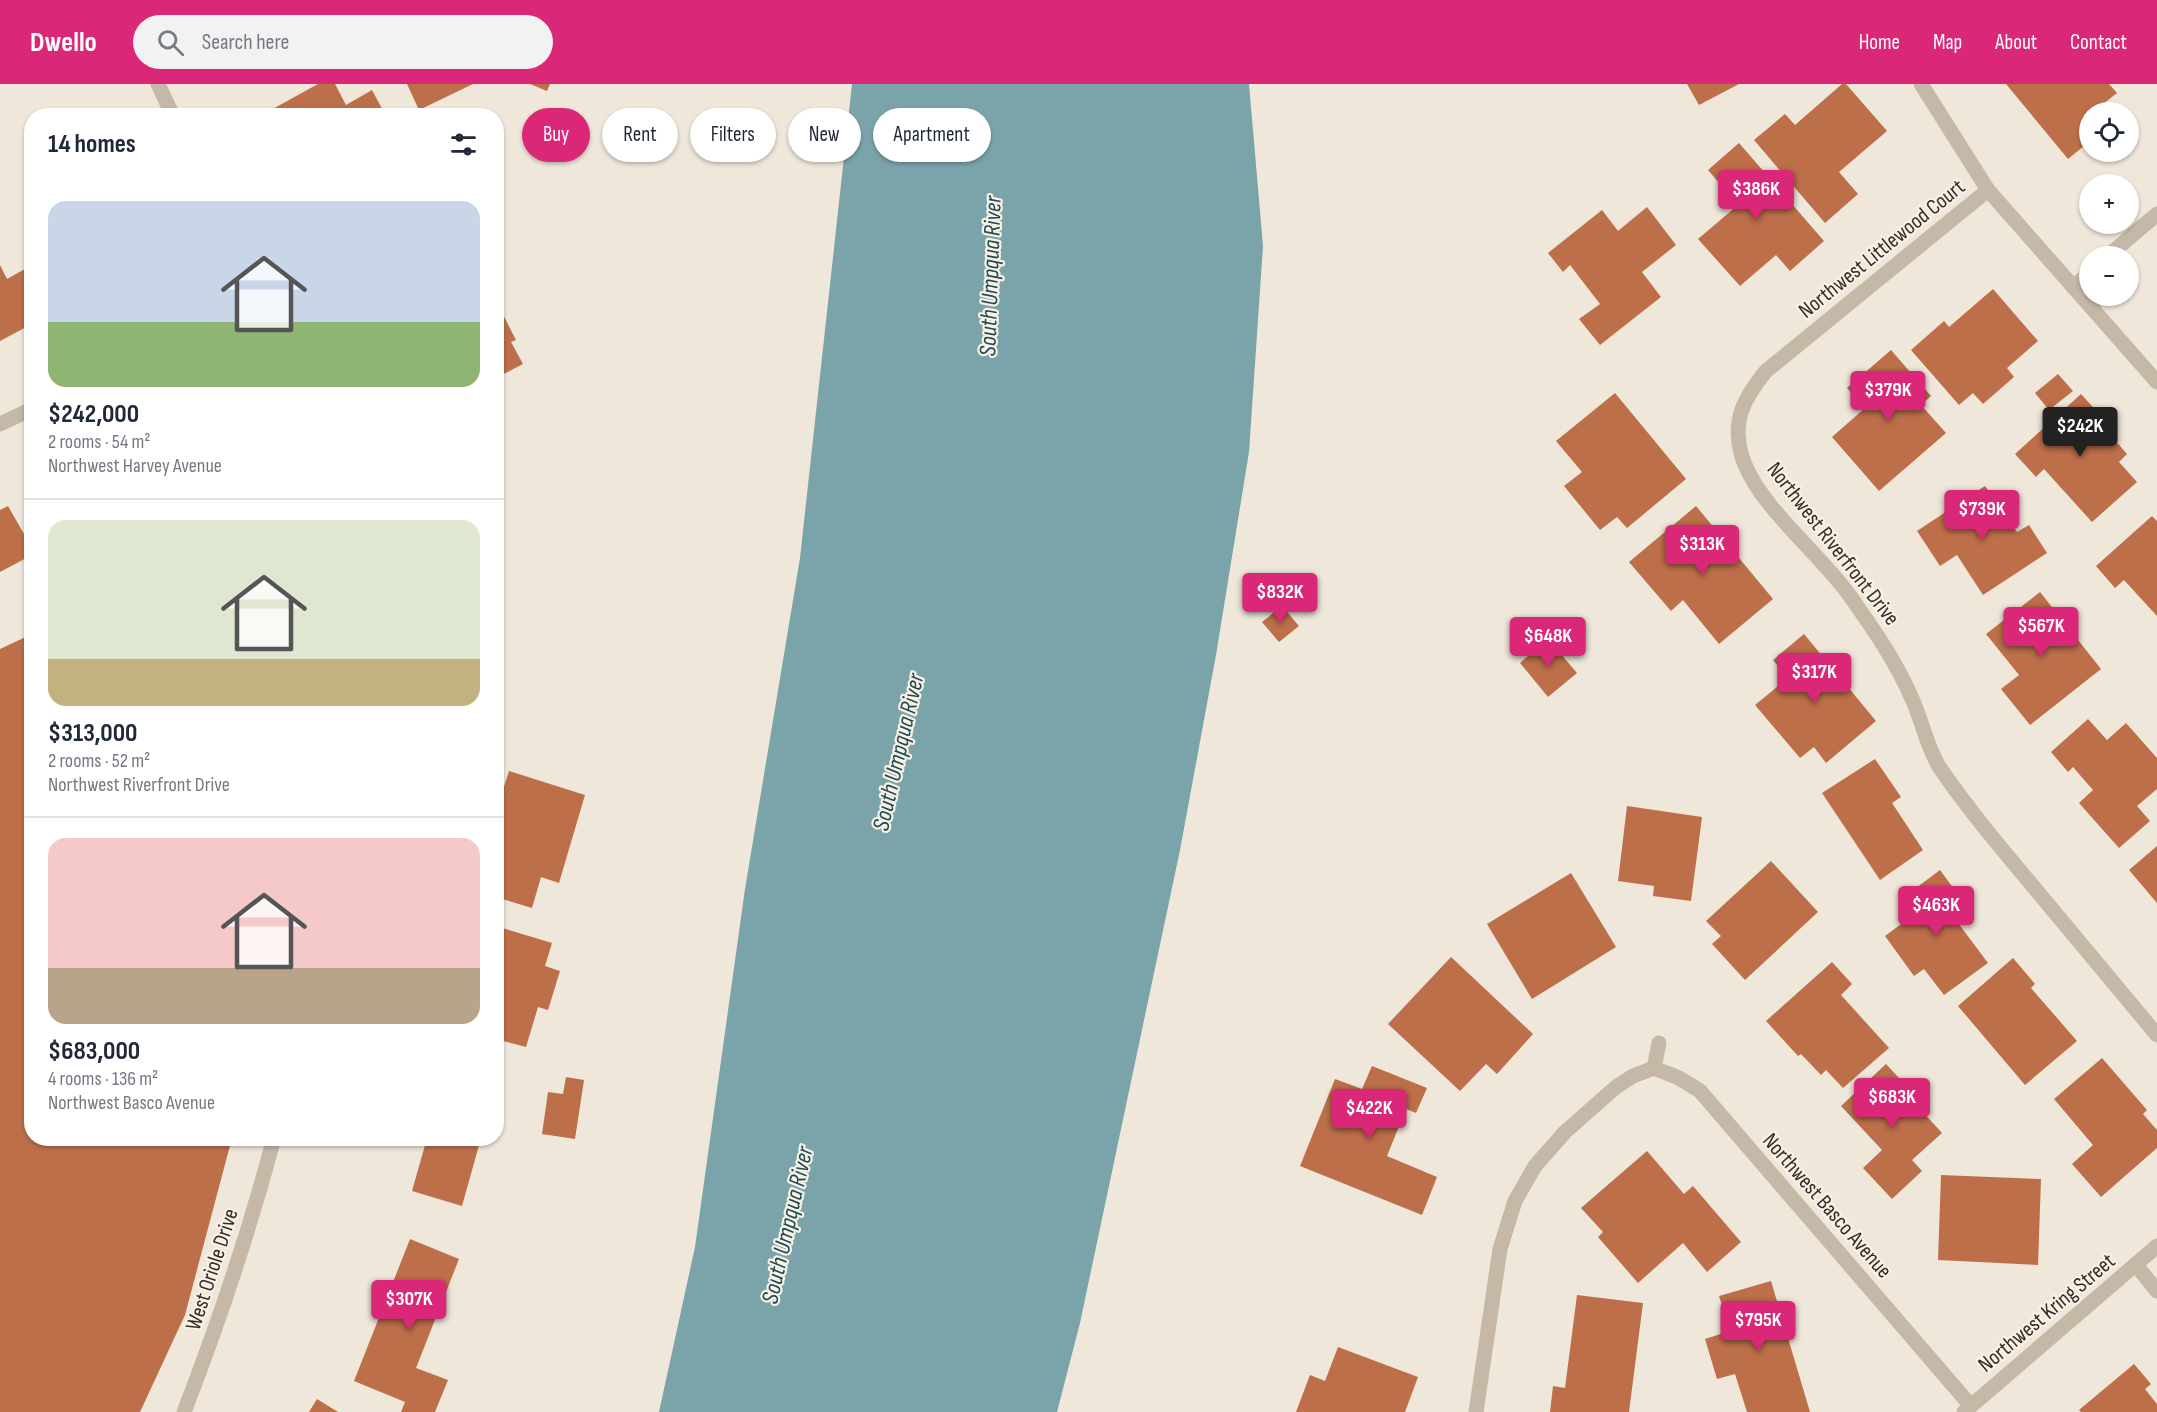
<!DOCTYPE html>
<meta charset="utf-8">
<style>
:root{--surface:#fff;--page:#f2f2f3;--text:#1f2937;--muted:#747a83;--line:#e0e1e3;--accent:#db2777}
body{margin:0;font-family:"Sofia Sans Condensed",sans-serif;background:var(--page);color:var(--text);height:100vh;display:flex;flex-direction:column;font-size:22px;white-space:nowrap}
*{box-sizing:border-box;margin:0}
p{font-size:20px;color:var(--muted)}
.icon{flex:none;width:33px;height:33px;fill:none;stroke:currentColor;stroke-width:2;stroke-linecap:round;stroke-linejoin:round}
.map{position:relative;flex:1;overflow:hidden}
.sheet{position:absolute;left:24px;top:24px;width:480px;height:1038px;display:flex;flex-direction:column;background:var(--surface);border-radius:24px;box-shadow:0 2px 4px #0004}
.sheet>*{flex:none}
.hud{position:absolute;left:522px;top:24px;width:570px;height:54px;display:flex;gap:12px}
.tools{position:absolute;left:2079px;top:18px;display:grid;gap:12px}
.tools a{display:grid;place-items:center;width:60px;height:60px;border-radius:50%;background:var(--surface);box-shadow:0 2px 4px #0004;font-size:30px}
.price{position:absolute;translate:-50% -51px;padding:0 14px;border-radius:6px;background:var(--accent);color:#fff;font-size:20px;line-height:39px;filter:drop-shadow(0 2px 3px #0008)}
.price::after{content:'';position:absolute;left:50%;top:36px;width:18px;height:14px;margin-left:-9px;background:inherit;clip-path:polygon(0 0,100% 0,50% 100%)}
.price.active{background:#222;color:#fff}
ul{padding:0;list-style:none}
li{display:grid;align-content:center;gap:12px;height:318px;padding:0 24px}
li+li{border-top:2px solid var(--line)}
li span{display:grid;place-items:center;height:186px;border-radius:18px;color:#555}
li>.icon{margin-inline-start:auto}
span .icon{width:108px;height:108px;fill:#fffc;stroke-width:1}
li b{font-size:26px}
h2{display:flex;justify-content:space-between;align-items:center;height:72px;padding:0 24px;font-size:26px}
.chip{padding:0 21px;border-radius:27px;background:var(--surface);box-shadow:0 2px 4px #0004;font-size:21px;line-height:54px}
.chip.active{background:var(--accent);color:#fff}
header{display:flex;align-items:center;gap:36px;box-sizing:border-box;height:84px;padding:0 30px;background:var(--accent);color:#fff}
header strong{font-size:28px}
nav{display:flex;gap:33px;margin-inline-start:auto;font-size:21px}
.search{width:420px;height:54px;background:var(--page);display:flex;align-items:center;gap:15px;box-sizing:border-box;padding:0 21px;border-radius:33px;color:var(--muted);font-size:22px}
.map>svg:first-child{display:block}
</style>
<header>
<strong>Dwello</strong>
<div class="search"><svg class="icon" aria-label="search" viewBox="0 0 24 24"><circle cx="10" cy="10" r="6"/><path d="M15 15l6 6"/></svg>Search here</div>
<nav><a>Home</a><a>Map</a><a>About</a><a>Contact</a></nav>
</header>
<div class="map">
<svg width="2157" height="1328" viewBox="0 0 2157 1328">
<rect width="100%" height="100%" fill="#efe7da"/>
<!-- water -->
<path fill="#7ba4aa" d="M 852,0 L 1249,0 L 1263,162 L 1249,368 L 1216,571 L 1180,766 L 1080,1239 L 1057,1328 L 659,1328 L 695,1163 L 745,805 L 800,474 Z"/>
<!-- building -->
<g fill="#bd6f4a">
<path d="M 318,0 L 335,0 L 346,21 L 372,6 L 386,32 L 260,32 Z"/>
<path d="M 407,0 L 473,0 L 419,26 Z"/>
<path d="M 530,0 L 550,0 L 547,7 Z"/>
<path d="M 1687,0 L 1739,0 L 1699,21 Z"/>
<path d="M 1842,0 L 1846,0 L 1887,47 L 1839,88 L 1858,110 L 1825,139 L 1754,56 L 1785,30 L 1795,41 Z"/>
<path d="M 2006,0 L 2109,0 L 2117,9 L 2093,28 L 2090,28 L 2087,34 L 2090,37 L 2090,57 L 2068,75 Z"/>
<path d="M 1739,59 L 1824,157 L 1790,187 L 1776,171 L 1740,202 L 1698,155 L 1738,121 L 1708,86 Z"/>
<path d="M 32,86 L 32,102 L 24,90 Z"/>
<path d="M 1647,123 L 1676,161 L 1642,188 L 1661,213 L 1600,261 L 1579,235 L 1600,220 L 1570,181 L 1563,188 L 1548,169 L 1602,126 L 1618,147 Z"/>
<path d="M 0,181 L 7,195 L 32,181 L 32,240 L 0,257 Z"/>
<path d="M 1993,205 L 2038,257 L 2007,284 L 2014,293 L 1983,320 L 1973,309 L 1959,321 L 1911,266 L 1944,237 L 1949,243 Z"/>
<path d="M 496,217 L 516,256 L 511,258 L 523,280 L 496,294 Z"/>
<path d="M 1891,266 L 1931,312 L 1921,321 L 1946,349 L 1879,407 L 1832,353 L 1865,324 L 1847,304 Z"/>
<path d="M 2058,290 L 2073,307 L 2049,326 L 2035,309 Z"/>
<path d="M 1615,309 L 1686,395 L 1627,444 L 1617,433 L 1600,446 L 1564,402 L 1582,388 L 1556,357 Z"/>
<path d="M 2081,310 L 2112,344 L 2108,348 L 2127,370 L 2119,378 L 2137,398 L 2092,438 L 2044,385 L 2036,393 L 2015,370 Z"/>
<path d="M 1985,402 L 2017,448 L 2029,441 L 2047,469 L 1983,511 L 1957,471 L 1940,482 L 1917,447 Z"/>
<path d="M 8,422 L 32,464 L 32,471 L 0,488 L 0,426 Z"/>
<path d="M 1696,422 L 1773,515 L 1719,560 L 1683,516 L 1671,527 L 1629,478 Z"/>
<path d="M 2152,432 L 2157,437 L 2157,532 L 2124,496 L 2115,504 L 2096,482 Z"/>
<path d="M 2040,508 L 2101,585 L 2030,641 L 2001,605 L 2019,591 L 1986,550 Z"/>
<path d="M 1282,522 L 1299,542 L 1279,558 L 1262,538 Z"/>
<path d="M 32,550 L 32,1054 L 232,1054 L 185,1231 L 140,1328 L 0,1328 L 0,565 Z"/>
<path d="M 1804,550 L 1876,637 L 1826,679 L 1814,663 L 1800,674 L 1755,621 L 1788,594 L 1773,576 Z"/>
<path d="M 1548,555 L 1577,589 L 1548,613 L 1520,579 Z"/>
<path d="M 2088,635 L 2107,656 L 2126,639 L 2157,674 L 2157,705 L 2137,722 L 2150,737 L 2119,764 L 2079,719 L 2093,706 L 2073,683 L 2068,688 L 2051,668 Z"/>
<path d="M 1875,675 L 1901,713 L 1892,719 L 1923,766 L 1880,796 L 1822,709 Z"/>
<path d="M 509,687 L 585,711 L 559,799 L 541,793 L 532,824 L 496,813 L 496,728 Z"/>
<path d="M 1627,722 L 1702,733 L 1691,817 L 1653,812 L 1654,802 L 1618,797 Z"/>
<path d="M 2157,762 L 2157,819 L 2129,786 Z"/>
<path d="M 1771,777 L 1818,828 L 1745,896 L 1712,860 L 1721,852 L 1706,837 Z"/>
<path d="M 1940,786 L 1960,813 L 1946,823 L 1988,879 L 1944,911 L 1924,885 L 1914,892 L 1885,852 L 1920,826 L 1908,810 Z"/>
<path d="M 1571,789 L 1616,863 L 1532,915 L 1487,840 Z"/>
<path d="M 496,842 L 552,859 L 545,882 L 560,887 L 548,926 L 538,923 L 526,963 L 496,955 Z"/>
<path d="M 1451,873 L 1533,950 L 1497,990 L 1486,980 L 1460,1007 L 1388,940 Z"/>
<path d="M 2013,874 L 2035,900 L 2031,904 L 2077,957 L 2025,1001 L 1958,922 Z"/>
<path d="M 1832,878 L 1852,900 L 1841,911 L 1889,964 L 1843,1004 L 1826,986 L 1821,991 L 1801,970 L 1798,972 L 1766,937 Z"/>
<path d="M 2102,974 L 2147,1026 L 2143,1030 L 2157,1046 L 2157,1064 L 2101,1113 L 2072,1080 L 2093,1061 L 2054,1015 Z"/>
<path d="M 1886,980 L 1925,1022 L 1921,1026 L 1942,1049 L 1912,1076 L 1922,1087 L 1892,1115 L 1863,1084 L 1882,1066 L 1841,1022 Z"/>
<path d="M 1372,982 L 1427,1004 L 1416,1029 L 1406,1025 L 1387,1072 L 1437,1093 L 1422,1131 L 1300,1082 L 1335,995 L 1362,1005 Z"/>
<path d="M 566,993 L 584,996 L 575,1055 L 542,1050 L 548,1008 L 563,1010 Z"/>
<path d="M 427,1054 L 481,1054 L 462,1122 L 412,1107 Z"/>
<path d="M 1647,1067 L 1684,1110 L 1693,1102 L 1741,1158 L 1707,1188 L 1683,1159 L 1638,1199 L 1598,1153 L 1603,1148 L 1581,1124 Z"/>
<path d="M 1941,1091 L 2041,1095 L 2038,1181 L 1938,1176 Z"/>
<path d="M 410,1155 L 459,1175 L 416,1284 L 448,1296 L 435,1328 L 401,1328 L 405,1318 L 354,1297 Z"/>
<path d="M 1771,1197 L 1810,1328 L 1747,1328 L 1735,1290 L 1717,1295 L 1705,1255 L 1730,1247 L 1719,1212 Z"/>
<path d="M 1577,1211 L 1643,1219 L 1629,1328 L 1550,1328 L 1553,1302 L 1565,1304 Z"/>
<path d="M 1338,1263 L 1418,1293 L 1405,1328 L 1296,1328 L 1310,1291 L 1325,1297 Z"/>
<path d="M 2134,1280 L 2151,1300 L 2145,1305 L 2157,1320 L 2157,1328 L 2081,1328 L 2079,1326 Z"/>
<path d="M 317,1315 L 338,1328 L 309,1328 Z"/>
</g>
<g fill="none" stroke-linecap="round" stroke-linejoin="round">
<!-- minor -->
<g stroke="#c6b8a7" stroke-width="15">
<path d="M 158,0 L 173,32"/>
<path d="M 1921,0 L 1988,106 L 2157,298"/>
<path d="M 1988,106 L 1766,287 C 1745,313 1732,335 1741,369 C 1754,419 1820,469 1850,512 C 1874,546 1897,579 1913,617 C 1922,637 1928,666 1940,684 C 1968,725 2000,763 2032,801 C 2074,851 2115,901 2157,951"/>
<path d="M 2108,172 L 2157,130"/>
<path d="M 2073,203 L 2090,189"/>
<path d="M 0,340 L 32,325"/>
<path d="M 1659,959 L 1654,984 L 1679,994 L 1700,1007 L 1971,1322"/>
<path d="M 2136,1181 L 2157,1207"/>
<path d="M 184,1328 C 219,1238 249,1148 274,1054"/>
<path d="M 1476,1328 L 1500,1165 L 1515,1117 L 1535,1082 L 1565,1048 L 1616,1003 L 1633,992 L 1654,984"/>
<path d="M 1964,1328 L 2157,1162"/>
</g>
</g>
<g text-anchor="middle" stroke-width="4.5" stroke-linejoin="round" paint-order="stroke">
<!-- street labels -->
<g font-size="22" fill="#332c27" stroke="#f7f1e6">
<text transform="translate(1881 164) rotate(-39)" y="8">Northwest Littlewood Court</text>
<text transform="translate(1834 459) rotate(52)" y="8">Northwest Riverfront Drive</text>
<text transform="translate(1828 1121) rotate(49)" y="8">Northwest Basco Avenue</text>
<text transform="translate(211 1185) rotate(-72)" y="8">West Oriole Drive</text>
<text transform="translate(2046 1228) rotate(-40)" y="8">Northwest Kring Street</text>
</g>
<!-- water labels -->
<g font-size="24" font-style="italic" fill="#204a51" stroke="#f7f1e6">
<text transform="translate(990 192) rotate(-88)" y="8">South Umpqua River</text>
<text transform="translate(898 668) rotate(-77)" y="8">South Umpqua River</text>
<text transform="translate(787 1141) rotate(-77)" y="8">South Umpqua River</text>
</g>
</g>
</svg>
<div class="tools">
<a><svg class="icon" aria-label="locate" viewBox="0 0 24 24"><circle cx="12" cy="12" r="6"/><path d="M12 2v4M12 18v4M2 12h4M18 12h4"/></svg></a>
<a>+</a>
<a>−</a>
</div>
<b class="price" style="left:1756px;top:137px">$386K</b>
<b class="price" style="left:1888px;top:338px">$379K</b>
<b class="price active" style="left:2080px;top:374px">$242K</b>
<b class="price" style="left:1982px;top:457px">$739K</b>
<b class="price" style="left:1702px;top:492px">$313K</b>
<b class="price" style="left:1280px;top:540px">$832K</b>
<b class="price" style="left:2041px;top:574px">$567K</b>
<b class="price" style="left:1548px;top:584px">$648K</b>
<b class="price" style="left:1814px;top:620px">$317K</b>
<b class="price" style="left:1936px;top:853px">$463K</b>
<b class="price" style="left:1892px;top:1045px">$683K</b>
<b class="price" style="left:1369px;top:1056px">$422K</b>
<b class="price" style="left:409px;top:1247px">$307K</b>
<b class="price" style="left:1758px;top:1268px">$795K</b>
<div class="hud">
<a class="chip active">Buy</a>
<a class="chip">Rent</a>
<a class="chip">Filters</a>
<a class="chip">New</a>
<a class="chip">Apartment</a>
</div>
<section class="sheet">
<h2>14 homes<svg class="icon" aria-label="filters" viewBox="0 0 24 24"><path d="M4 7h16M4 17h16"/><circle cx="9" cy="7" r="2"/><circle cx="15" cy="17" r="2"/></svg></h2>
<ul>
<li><span style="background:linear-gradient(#c9d6e8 65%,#8fb573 0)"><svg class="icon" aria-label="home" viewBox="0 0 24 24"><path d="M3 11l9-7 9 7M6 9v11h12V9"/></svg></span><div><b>$242,000</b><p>2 rooms · 54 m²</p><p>Northwest Harvey Avenue</p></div></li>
<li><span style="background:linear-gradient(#dfe7d0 75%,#c2b280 0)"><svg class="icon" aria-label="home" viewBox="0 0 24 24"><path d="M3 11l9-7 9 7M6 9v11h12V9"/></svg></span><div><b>$313,000</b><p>2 rooms · 52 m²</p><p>Northwest Riverfront Drive</p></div></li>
<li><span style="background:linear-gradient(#f6c9c9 70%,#b9a48a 0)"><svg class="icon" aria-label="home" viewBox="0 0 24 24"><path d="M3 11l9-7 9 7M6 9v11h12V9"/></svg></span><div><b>$683,000</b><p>4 rooms · 136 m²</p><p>Northwest Basco Avenue</p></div></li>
</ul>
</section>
</div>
